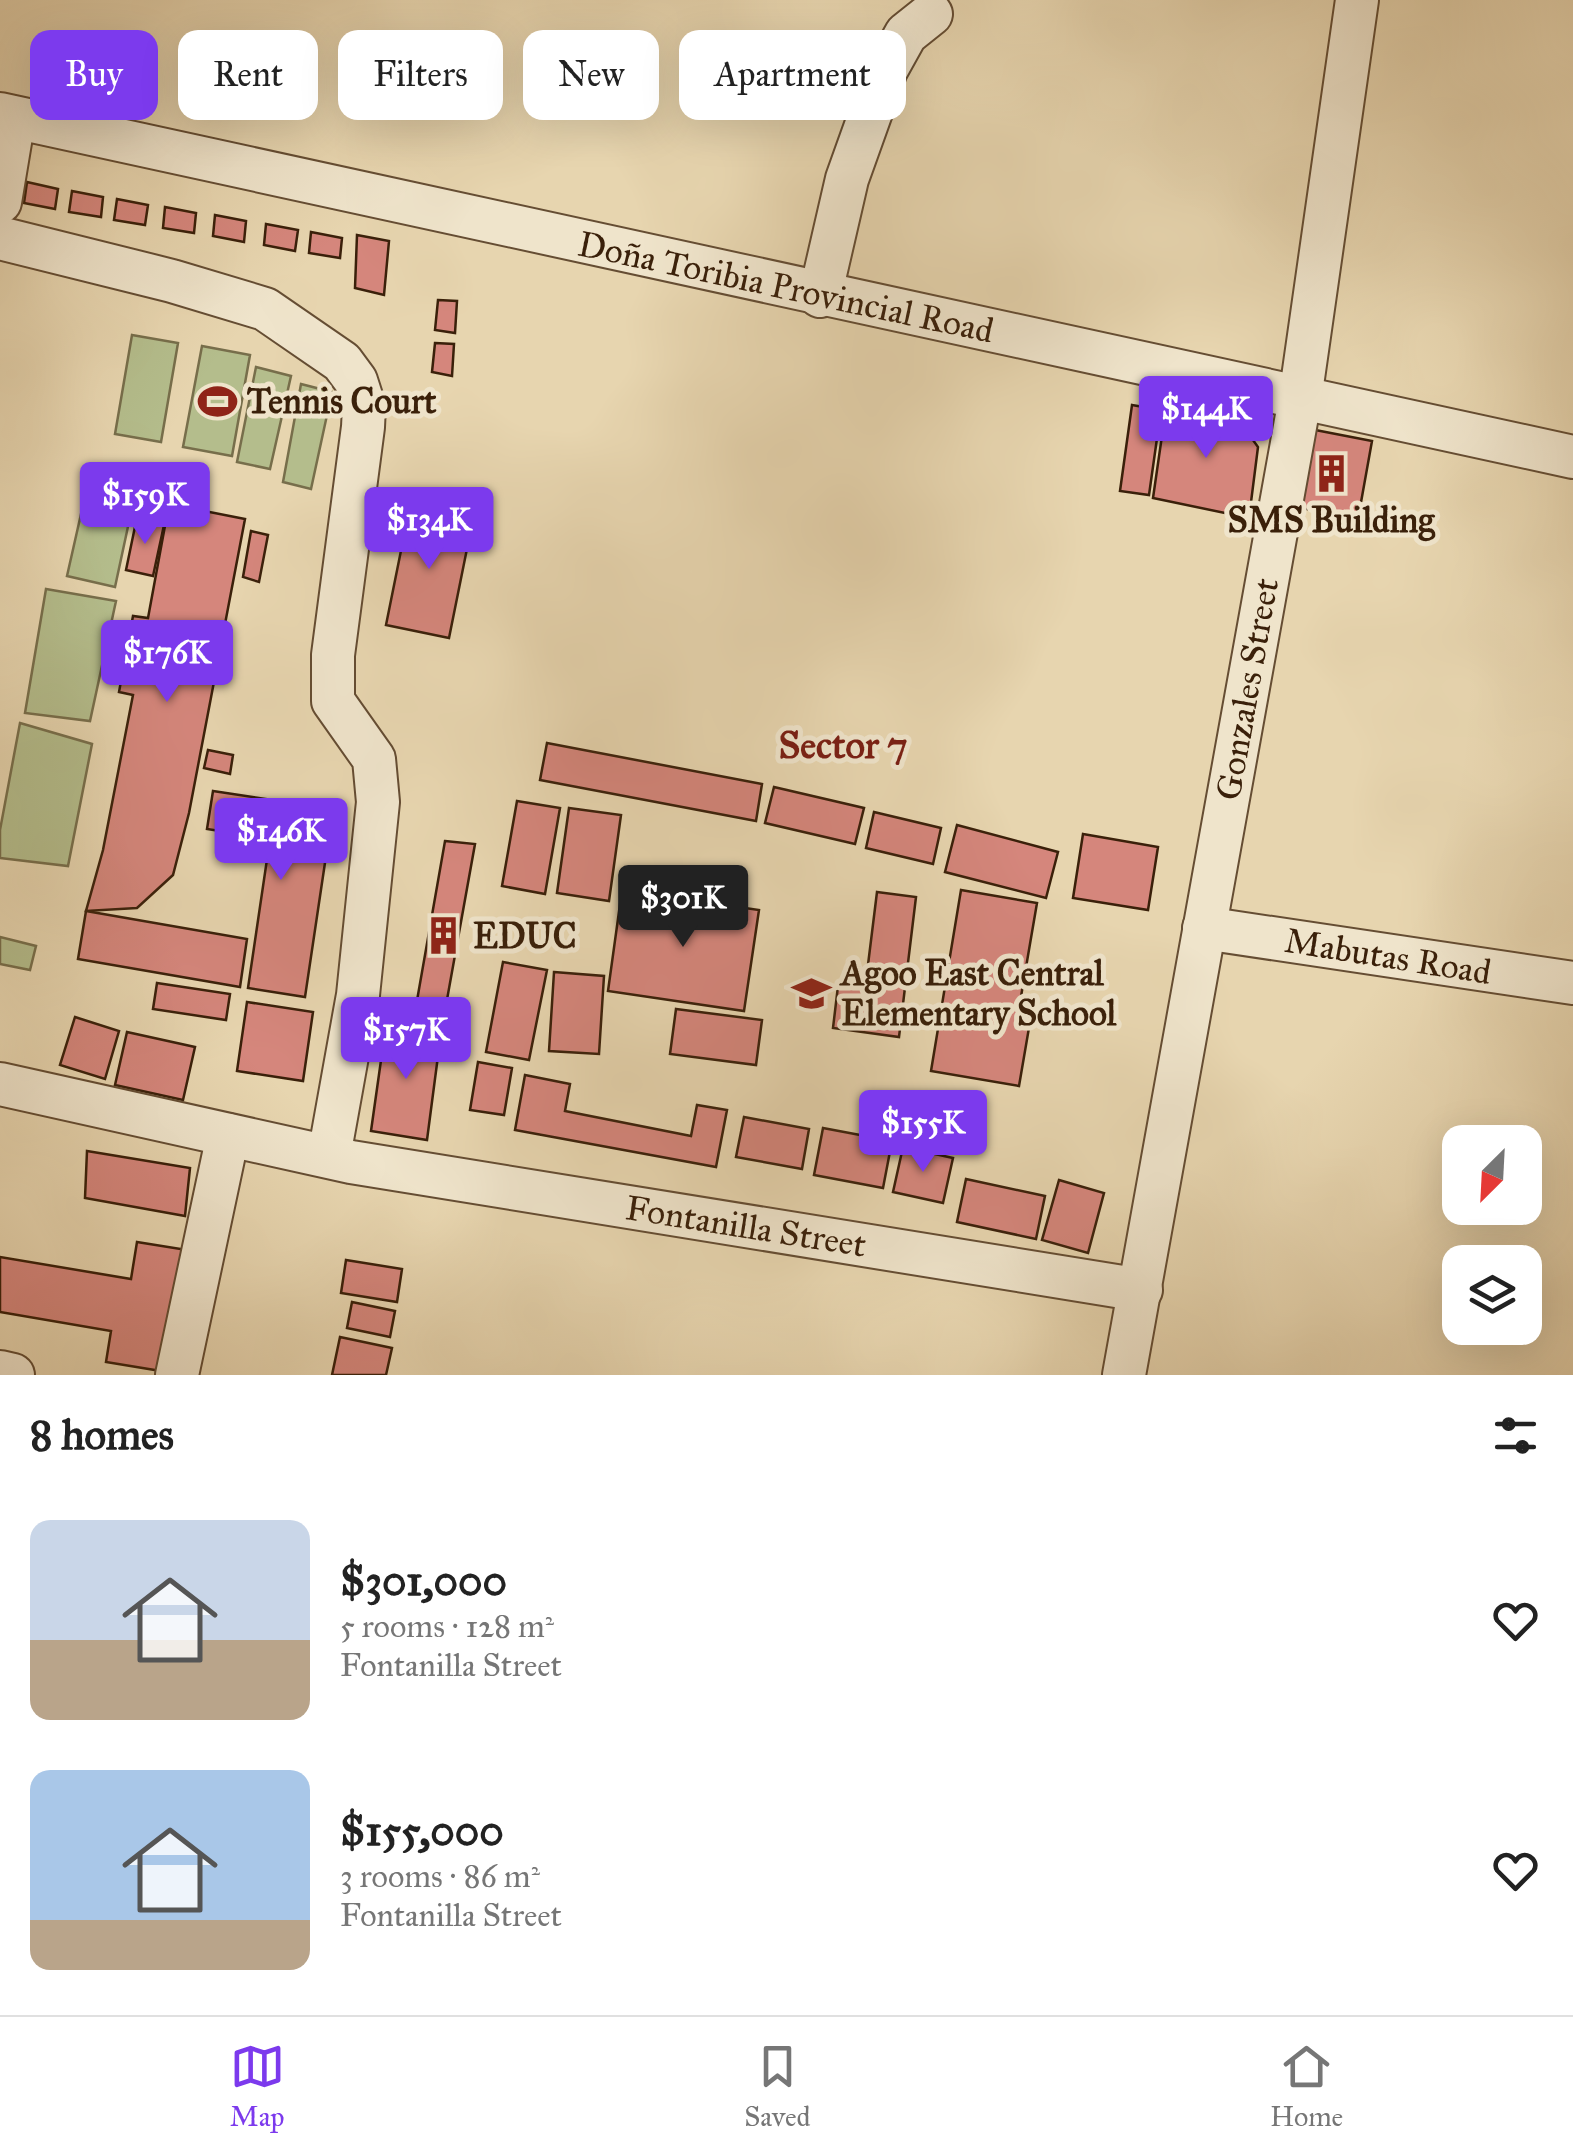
<!DOCTYPE html>
<meta charset="utf-8">
<style>
:root{--surface:#fff;--page:#f2f2f2;--text:#222;--muted:#767676;--line:#e0e0e0;--accent:#7c3aed}
body{margin:0;font-family:"IM FELL Great Primer",serif;background:var(--page);color:var(--text);height:100vh;display:flex;flex-direction:column;font-size:38px;white-space:nowrap}
*{box-sizing:border-box;margin:0}
p{font-size:32px;color:var(--muted)}
.icon{flex:none;width:55px;height:55px;fill:none;stroke:currentColor;stroke-width:2;stroke-linecap:round;stroke-linejoin:round}
.map{position:relative;height:1375px;overflow:hidden}
.side{display:flex;flex-direction:column;background:var(--surface);flex:1}
.side>*{flex:none}
.hud{position:absolute;left:30px;top:30px;width:1000px;height:90px;display:flex;gap:20px}
.needle{width:65px;rotate:204deg}
.fabs{position:absolute;left:1442px;top:1125px;display:grid;gap:20px}
.fabs a{display:grid;place-items:center;width:100px;height:100px;border-radius:20px;background:var(--surface);box-shadow:0 10px 40px #0002;font-size:50px}
.price{position:absolute;translate:-50% -85px;padding:0 22px;border-radius:10px;background:var(--accent);color:#fff;font-size:32px;line-height:65px;filter:drop-shadow(0 2px 5px #0008)}
.price::after{content:'';position:absolute;left:50%;top:60px;width:30px;height:22px;margin-left:-15px;background:inherit;clip-path:polygon(0 0,100% 0,50% 100%)}
.price.current{background:#222;color:#fff}
ul{padding:0;list-style:none}
li{display:flex;align-items:center;gap:30px;height:250px;padding:0 30px}
li span{display:grid;place-items:center;flex:none;width:280px;height:200px;border-radius:20px;color:#555}
li>.icon{margin-inline-start:auto}
span .icon{width:120px;height:120px;fill:#fffc;stroke-width:1}
li b{font-size:42px}
h2{display:flex;justify-content:space-between;align-items:center;height:120px;padding:0 30px;font-size:42px}
.chip{padding:0 35px;border-radius:20px;background:var(--surface);box-shadow:0 10px 40px #0002;font-size:35px;line-height:90px}
.chip.current{background:var(--accent);color:#fff}
.menu{display:flex;justify-content:space-around;align-items:center;height:140px;border-top:2px solid var(--line);background:var(--surface);font-size:28px;color:var(--muted)}
.menu a{display:grid;justify-items:center;gap:5px}
.menu .current{color:var(--accent)}
.map>svg:first-child{display:block}
</style>
<div class="map">
<svg width="1573" height="1375" viewBox="0 0 1573 1375">
<rect width="100%" height="100%" fill="#e7d5af"/>
<filter id="stains"><feTurbulence type="fractalNoise" baseFrequency=".002" numOctaves="4"/><feColorMatrix values="0 0 0 0 .2 0 0 0 0 .09 0 0 0 0 .02 0 0 0 .5 -.17"/></filter>
<radialGradient id="worn" r=".72"><stop offset=".6" stop-color="#630" stop-opacity="0"/><stop offset="1" stop-color="#630" stop-opacity=".3"/></radialGradient>
<!-- green -->
<g fill="#b4bd8c" stroke="#776e4b" stroke-width="2.5">
<path d="M 132,335 L 178,343 L 161,442 L 115,434 Z"/>
<path d="M 202,346 L 250,355 L 232,456 L 183,447 Z"/>
<path d="M 256,367 L 291,376 L 270,469 L 237,462 Z"/>
<path d="M 301,384 L 332,392 L 311,489 L 283,482 Z"/>
<path d="M 88,483 L 135,494 L 115,587 L 67,576 Z"/>
<path d="M 46,589 L 116,601 L 90,721 L 25,713 Z"/>
<path d="M 20,723 L 92,744 L 68,866 L 0,858 L 0,830 Z"/>
<path d="M 0,937 L 36,946 L 30,970 L 0,964 Z"/>
</g>
<!-- building -->
<g fill="#d5867c" stroke="#3a200a" stroke-width="2.5">
<path d="M 27,182 L 58,189 L 55,209 L 24,203 Z"/>
<path d="M 72,191 L 103,197 L 101,217 L 69,212 Z"/>
<path d="M 117,199 L 148,205 L 145,225 L 114,220 Z"/>
<path d="M 165,207 L 196,213 L 194,233 L 163,228 Z"/>
<path d="M 215,215 L 246,221 L 244,242 L 213,236 Z"/>
<path d="M 266,224 L 298,230 L 295,251 L 264,245 Z"/>
<path d="M 311,232 L 342,238 L 340,258 L 309,253 Z"/>
<path d="M 357,235 L 389,241 L 384,295 L 355,288 Z"/>
<path d="M 438,300 L 457,301 L 455,333 L 435,330 Z"/>
<path d="M 435,343 L 454,344 L 452,376 L 432,372 Z"/>
<path d="M 1167,401 L 1238,419 L 1258,447 L 1249,518 L 1153,498 Z"/>
<path d="M 1132,405 L 1161,410 L 1149,495 L 1120,491 Z"/>
<path d="M 1305,428 L 1372,441 L 1358,519 L 1291,506 Z"/>
<path d="M 169,504 L 245,519 L 189,813 L 173,875 L 137,908 L 86,911 L 103,850 L 133,695 L 119,692 L 133,616 L 148,618 Z"/>
<path d="M 410,506 L 473,519 L 449,638 L 386,625 Z"/>
<path d="M 137,517 L 164,525 L 153,576 L 126,570 Z"/>
<path d="M 251,531 L 268,535 L 259,582 L 243,577 Z"/>
<path d="M 547,743 L 762,784 L 756,821 L 540,780 Z"/>
<path d="M 208,750 L 233,755 L 230,774 L 204,768 Z"/>
<path d="M 774,787 L 864,808 L 855,844 L 765,823 Z"/>
<path d="M 213,791 L 333,809 L 305,997 L 248,988 L 270,839 L 207,829 Z"/>
<path d="M 517,801 L 560,808 L 545,894 L 502,886 Z"/>
<path d="M 569,808 L 621,815 L 609,901 L 557,893 Z"/>
<path d="M 874,812 L 941,828 L 933,864 L 866,848 Z"/>
<path d="M 957,825 L 1058,852 L 1046,898 L 945,872 Z"/>
<path d="M 1083,834 L 1158,847 L 1148,910 L 1073,898 Z"/>
<path d="M 445,841 L 475,844 L 441,1033 L 412,1029 Z"/>
<path d="M 622,890 L 759,910 L 744,1011 L 608,991 Z"/>
<path d="M 961,890 L 1037,903 L 1018,1014 L 1031,1016 L 1019,1086 L 931,1071 Z"/>
<path d="M 877,892 L 916,897 L 899,1037 L 833,1028 L 838,986 L 865,989 Z"/>
<path d="M 86,911 L 247,939 L 240,987 L 78,959 Z"/>
<path d="M 503,962 L 547,970 L 529,1060 L 486,1052 Z"/>
<path d="M 554,972 L 604,976 L 599,1054 L 549,1051 Z"/>
<path d="M 157,983 L 230,994 L 226,1020 L 153,1009 Z"/>
<path d="M 247,1002 L 313,1012 L 303,1081 L 237,1071 Z"/>
<path d="M 676,1009 L 762,1020 L 756,1065 L 670,1054 Z"/>
<path d="M 75,1017 L 119,1031 L 105,1079 L 60,1065 Z"/>
<path d="M 386,1025 L 441,1033 L 427,1140 L 371,1131 Z"/>
<path d="M 127,1032 L 195,1047 L 183,1100 L 115,1085 Z"/>
<path d="M 478,1062 L 512,1068 L 504,1115 L 470,1110 Z"/>
<path d="M 525,1075 L 570,1084 L 565,1111 L 691,1136 L 697,1105 L 727,1110 L 716,1167 L 515,1130 Z"/>
<path d="M 744,1117 L 809,1129 L 802,1169 L 736,1157 Z"/>
<path d="M 823,1128 L 892,1141 L 883,1188 L 814,1175 Z"/>
<path d="M 903,1147 L 953,1158 L 943,1203 L 893,1192 Z"/>
<path d="M 87,1151 L 190,1168 L 185,1216 L 85,1198 Z"/>
<path d="M 966,1179 L 1045,1196 L 1036,1239 L 957,1222 Z"/>
<path d="M 1059,1180 L 1104,1193 L 1088,1253 L 1042,1240 Z"/>
<path d="M 137,1242 L 187,1250 L 167,1372 L 106,1362 L 111,1331 L 0,1312 L 0,1257 L 131,1279 Z"/>
<path d="M 346,1260 L 402,1269 L 397,1302 L 341,1293 Z"/>
<path d="M 352,1302 L 395,1311 L 390,1337 L 347,1328 Z"/>
<path d="M 340,1337 L 392,1348 L 386,1375 L 332,1375 Z"/>
</g>
<g fill="none" stroke-linecap="round" stroke-linejoin="round">
<defs>
<g id="minor">
<path d="M 0,114 L 1573,457"/>
<path d="M 0,202 L 14,118"/>
<path d="M 0,238 L 172,281 L 265,309 L 342,362 L 356,381 L 364,406 L 363,427 L 333,655 L 333,701 L 374,759 L 378,802 L 358,995 L 329,1156"/>
<path d="M 820,296 L 847,179 L 886,70 L 906,34 L 931,14"/>
<path d="M 1204,928 L 1573,983"/>
<path d="M 0,1084 L 351,1162 L 1141,1290"/>
<path d="M 0,1372 L 13,1375"/>
<path d="M 177,1375 L 228,1135"/>
<path d="M 1124,1375 L 1300,399 L 1357,0"/>
</g>
</defs>
<!-- minor casing -->
<use href="#minor" stroke="#654d33" stroke-width="46"/>
<!-- minor -->
<use href="#minor" stroke="#efe4cb" stroke-width="42"/>
</g>
<!-- icons -->
<defs>
<symbol id="stadium-bare" viewBox="-9 -9 18 18"><path d="M0-5a6.5 5 0 1 0 0 10a6.5 5 0 1 0 0-10ZM-3.5-1.8h7v3.6h-7Z" fill="#8f2418" stroke="#efe4cb" stroke-width="2.5" paint-order="stroke"/></symbol>
<symbol id="building-bare" viewBox="-9 -9 18 18"><path d="M-4-6H4V6H1V3H-1V6H-4ZM-2.5-4.3h1.7v1.8h-1.7ZM.8-4.3h1.7v1.8H.8ZM-2.5-1h1.7V.8h-1.7ZM.8-1h1.7V.8H.8Z" fill="#8f2418" stroke="#efe4cb" stroke-width="2.5" paint-order="stroke"/></symbol>
<symbol id="school-bare" viewBox="-9 -9 18 18"><path d="M0-5L7-2L0 1L-7-2ZM-4 1L0 2.5L4 1V4Q0 6-4 4Z" fill="#8f2418" stroke="#efe4cb" stroke-width="2.5" paint-order="stroke"/></symbol>
</defs>
<g fill-rule="evenodd">
<use href="#stadium-bare" x="190" y="374" width="55" height="55"/>
<use href="#building-bare" x="1304" y="446" width="55" height="55"/>
<use href="#building-bare" x="416" y="908" width="55" height="55"/>
<use href="#school-bare" x="784" y="966" width="55" height="55"/>
</g>
<g text-anchor="middle" stroke-width="10" stroke-linejoin="round" paint-order="stroke">
<!-- street labels -->
<g font-size="35" fill="#3a200a" stroke="#efe4cb">
<text transform="translate(786 287) rotate(12)" y="12">Doña Toribia Provincial Road</text>
<text transform="translate(1247 689) rotate(-80)" y="12">Gonzales Street</text>
<text transform="translate(1388 956) rotate(9)" y="12">Mabutas Road</text>
<text transform="translate(746 1226) rotate(9)" y="12">Fontanilla Street</text>
</g>
<!-- poi labels -->
<g font-size="35" font-weight="bold" fill="#3a200a" stroke="#efe4cb" text-anchor="start">
<text x="247" y="413">Tennis Court</text>
<text x="1331" y="532" text-anchor="middle">SMS Building</text>
<text x="473" y="948">EDUC</text>
<text x="841" y="985">Agoo East Central<tspan x="841" dy="40">Elementary School</tspan></text>
</g>
<!-- neighbourhood labels -->
<g font-size="38" font-weight="bold" fill="#7a1f14" stroke="#efe4cb">
<text x="843" y="758">Sector 7</text>
</g>
</g>
<rect width="100%" height="100%" filter="url(#stains)"/>
<rect width="100%" height="100%" fill="url(#worn)"/>
</svg>
<div class="fabs">
<a><svg class="needle" viewBox="-14 -14 28 28"><path d="M0-13l5 13h-10z" fill="#e53935"/><path d="M0 13l5-13h-10z" fill="#767676"/></svg></a>
<a><svg class="icon" aria-label="layers" viewBox="0 0 24 24"><path d="M12 4l9 5-9 5-9-5zM3 14l9 5 9-5"/></svg></a>
</div>
<b class="price" style="left:1206px;top:461px">$144K</b>
<b class="price" style="left:145px;top:547px">$159K</b>
<b class="price" style="left:429px;top:572px">$134K</b>
<b class="price" style="left:167px;top:705px">$176K</b>
<b class="price" style="left:281px;top:883px">$146K</b>
<b class="price current" style="left:683px;top:950px">$301K</b>
<b class="price" style="left:406px;top:1082px">$157K</b>
<b class="price" style="left:923px;top:1175px">$155K</b>
<div class="hud">
<a class="chip current">Buy</a>
<a class="chip">Rent</a>
<a class="chip">Filters</a>
<a class="chip">New</a>
<a class="chip">Apartment</a>
</div>
</div>
<section class="side">
<h2>8 homes<svg class="icon" aria-label="filters" viewBox="0 0 24 24"><path d="M4 7h16M4 17h16"/><circle cx="9" cy="7" r="2"/><circle cx="15" cy="17" r="2"/></svg></h2>
<ul>
<li><span style="background:linear-gradient(#c9d6e8 60%,#b9a48a 0)"><svg class="icon" aria-label="home" viewBox="0 0 24 24"><path d="M3 11l9-7 9 7M6 9v11h12V9"/></svg></span><div><b>$301,000</b><p>5 rooms · 128 m²</p><p>Fontanilla Street</p></div><svg class="icon" aria-label="heart" viewBox="0 0 24 24"><path d="M12 20l-8-8c-3-5 5-10 8-4 3-6 11-1 8 4z"/></svg></li>
<li><span style="background:linear-gradient(#a9c7e8 75%,#b9a48a 0)"><svg class="icon" aria-label="home" viewBox="0 0 24 24"><path d="M3 11l9-7 9 7M6 9v11h12V9"/></svg></span><div><b>$155,000</b><p>3 rooms · 86 m²</p><p>Fontanilla Street</p></div><svg class="icon" aria-label="heart" viewBox="0 0 24 24"><path d="M12 20l-8-8c-3-5 5-10 8-4 3-6 11-1 8 4z"/></svg></li>
</ul>
</section>
<nav class="menu">
<a class="current"><svg class="icon" aria-label="map" viewBox="0 0 24 24"><path d="M3 6l6-2 6 2 6-2v14l-6 2-6-2-6 2zM9 4v14M15 6v14"/></svg>Map</a>
<a><svg class="icon" aria-label="saved" viewBox="0 0 24 24"><path d="M7 4h10v16l-5-4-5 4z"/></svg>Saved</a>
<a><svg class="icon" aria-label="home" viewBox="0 0 24 24"><path d="M3 11l9-7 9 7M6 9v11h12V9"/></svg>Home</a>
</nav>
